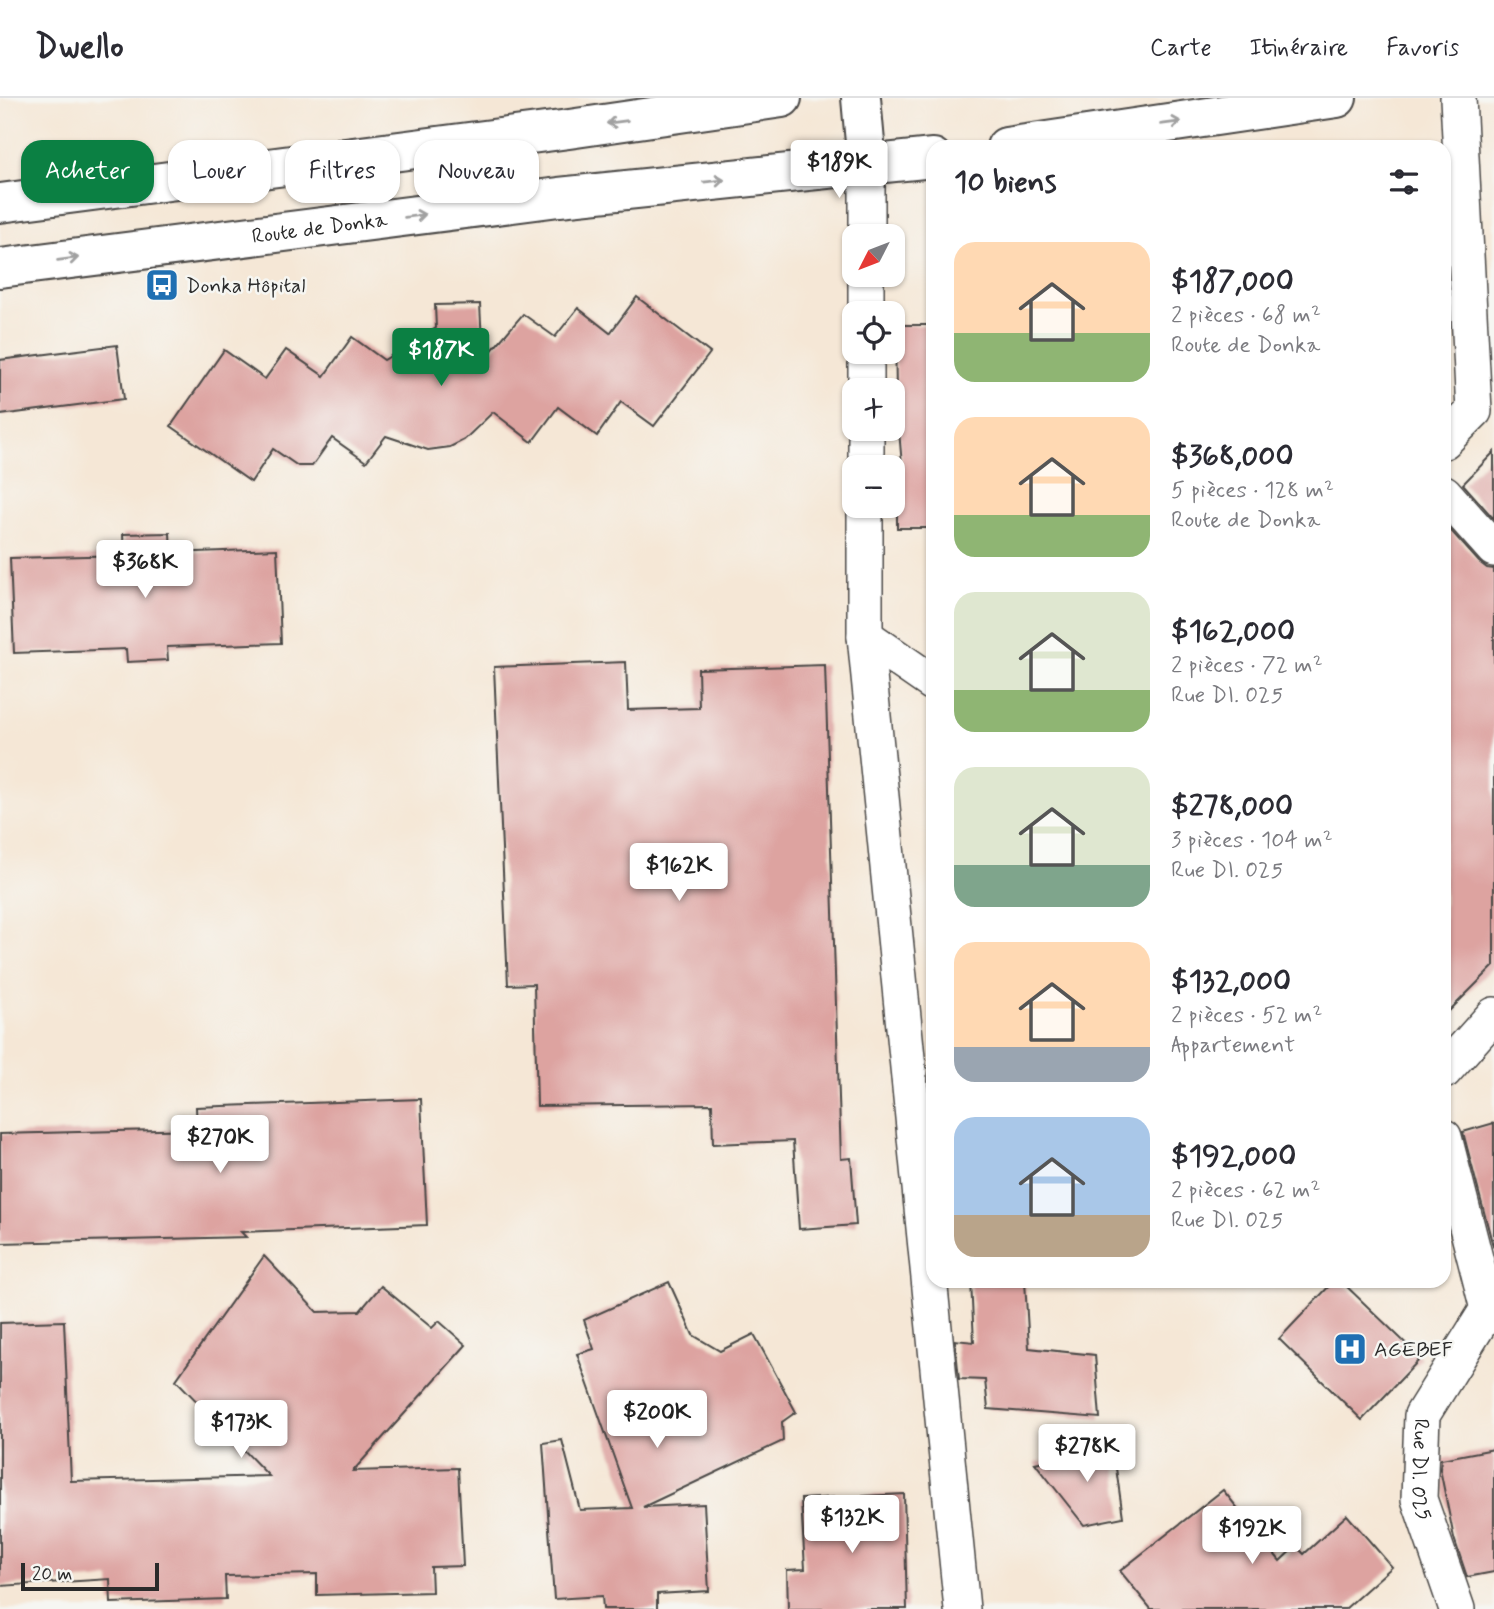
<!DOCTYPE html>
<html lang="fr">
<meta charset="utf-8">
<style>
:root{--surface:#fff;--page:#f2f2f3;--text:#2b2b33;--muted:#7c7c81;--line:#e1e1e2;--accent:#0b8043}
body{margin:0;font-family:Mynerve,sans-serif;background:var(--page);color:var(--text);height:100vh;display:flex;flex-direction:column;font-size:26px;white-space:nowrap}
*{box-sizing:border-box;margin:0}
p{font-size:23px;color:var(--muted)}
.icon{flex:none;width:38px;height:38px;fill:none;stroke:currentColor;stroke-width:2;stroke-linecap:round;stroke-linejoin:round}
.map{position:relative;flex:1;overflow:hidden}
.drawer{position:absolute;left:926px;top:42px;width:525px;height:1148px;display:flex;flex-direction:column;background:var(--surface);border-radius:21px;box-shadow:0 2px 5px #0004}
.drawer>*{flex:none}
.hud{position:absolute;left:21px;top:42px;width:665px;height:63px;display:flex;gap:14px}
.needle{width:46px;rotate:228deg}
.controls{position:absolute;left:842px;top:126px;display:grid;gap:14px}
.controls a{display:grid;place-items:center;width:63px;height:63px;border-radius:14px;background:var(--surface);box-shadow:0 2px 5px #0004;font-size:35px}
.scale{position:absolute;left:21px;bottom:18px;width:138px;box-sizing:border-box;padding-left:7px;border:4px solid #2b2b2b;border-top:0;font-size:19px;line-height:24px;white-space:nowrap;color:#2b2b2b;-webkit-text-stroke:5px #f6f6f2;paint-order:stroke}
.price{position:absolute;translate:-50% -60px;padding:0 16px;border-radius:7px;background:#fff;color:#222;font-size:23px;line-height:46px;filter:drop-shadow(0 2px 4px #0008)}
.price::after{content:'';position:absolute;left:50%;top:42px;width:21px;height:16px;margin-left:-10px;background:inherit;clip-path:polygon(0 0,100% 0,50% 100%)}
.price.current{background:var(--accent);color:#fff}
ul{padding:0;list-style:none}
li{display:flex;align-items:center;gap:21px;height:175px;padding:0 28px}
li span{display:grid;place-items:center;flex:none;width:196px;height:140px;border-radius:21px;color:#555}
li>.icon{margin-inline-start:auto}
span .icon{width:84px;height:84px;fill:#fffc;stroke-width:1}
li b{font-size:30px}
h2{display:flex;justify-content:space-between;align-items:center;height:84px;padding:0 28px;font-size:30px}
.tag{padding:0 24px;border-radius:21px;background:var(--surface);box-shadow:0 2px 5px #0004;font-size:24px;line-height:63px}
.tag.current{background:var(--accent);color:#fff}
header{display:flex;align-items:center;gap:42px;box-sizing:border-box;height:98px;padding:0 35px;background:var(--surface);border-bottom:2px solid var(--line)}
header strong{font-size:33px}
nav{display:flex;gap:38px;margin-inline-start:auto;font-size:24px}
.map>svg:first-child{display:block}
</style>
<header>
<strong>Dwello</strong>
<nav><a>Carte</a><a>Itinéraire</a><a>Favoris</a></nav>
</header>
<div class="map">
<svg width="1494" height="1511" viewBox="0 0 1494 1511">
<rect width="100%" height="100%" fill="#f6f6f2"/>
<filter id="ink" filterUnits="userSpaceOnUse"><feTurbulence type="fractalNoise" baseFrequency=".0143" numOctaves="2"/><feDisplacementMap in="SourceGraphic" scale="14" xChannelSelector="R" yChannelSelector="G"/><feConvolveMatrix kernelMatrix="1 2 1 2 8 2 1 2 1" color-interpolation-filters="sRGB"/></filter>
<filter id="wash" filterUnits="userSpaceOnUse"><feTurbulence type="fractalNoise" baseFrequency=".00686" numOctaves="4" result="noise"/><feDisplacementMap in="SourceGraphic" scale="28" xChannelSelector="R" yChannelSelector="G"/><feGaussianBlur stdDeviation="1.57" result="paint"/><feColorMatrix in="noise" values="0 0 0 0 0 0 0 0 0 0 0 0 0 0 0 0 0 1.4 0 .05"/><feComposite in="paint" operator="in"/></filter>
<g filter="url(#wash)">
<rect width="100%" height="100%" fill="#f5e7d6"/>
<g id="blocks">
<!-- building -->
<g fill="#dda3a0">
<path d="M 637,199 L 710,255 L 654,328 L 621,304 L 597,338 L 558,309 L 532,344 L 493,314 L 464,342 L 450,349 L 428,352 L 386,338 L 366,364 L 332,340 L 312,368 L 298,368 L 273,351 L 251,384 L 171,328 L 224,252 L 265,281 L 286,252 L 324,278 L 352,239 L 384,262 L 436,230 L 435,207 L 480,206 L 483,263 L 523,216 L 555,239 L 578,210 L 610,235 Z"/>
<path d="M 895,227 L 933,227 L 933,430 L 897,430 L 897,389 L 904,390 L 896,298 Z"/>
<path d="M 117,247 L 124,301 L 0,317 L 0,262 Z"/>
<path d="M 1494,354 L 1494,421 L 1463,386 Z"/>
<path d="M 1444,425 L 1479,464 L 1487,470 L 1494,471 L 1494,868 L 1444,918 Z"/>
<path d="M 170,435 L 171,455 L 277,451 L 281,545 L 167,549 L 168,562 L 127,564 L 126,551 L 14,555 L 10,460 L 124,457 L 123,436 Z"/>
<path d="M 626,564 L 628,612 L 699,610 L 698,571 L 825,567 L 841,1061 L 851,1060 L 856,1127 L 799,1131 L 793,1043 L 713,1046 L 712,1006 L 537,1008 L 534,886 L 508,887 L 494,569 Z"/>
<path d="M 421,1001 L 427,1127 L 241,1134 L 246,1139 L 0,1145 L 0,1036 L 197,1031 L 196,1009 Z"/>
<path d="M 1494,1025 L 1494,1147 L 1493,1148 L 1463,1034 Z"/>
<path d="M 264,1158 L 317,1214 L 360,1213 L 381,1188 L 432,1230 L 439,1223 L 466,1247 L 353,1373 L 458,1370 L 463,1468 L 431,1469 L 432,1494 L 317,1497 L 317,1476 L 225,1478 L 226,1501 L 111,1505 L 110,1481 L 0,1488 L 0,1225 L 64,1223 L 71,1383 L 269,1378 L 176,1282 Z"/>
<path d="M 971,1183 L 1025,1183 L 1029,1250 L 1095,1257 L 1100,1320 L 988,1311 L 985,1282 L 959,1281 L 955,1242 L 974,1244 Z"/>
<path d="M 1334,1183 L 1341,1183 L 1421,1260 L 1362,1322 L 1279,1241 Z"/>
<path d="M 669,1184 L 693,1237 L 720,1253 L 754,1236 L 796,1314 L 782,1324 L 783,1343 L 643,1409 L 704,1406 L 709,1493 L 657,1496 L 657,1511 L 603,1511 L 602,1498 L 554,1501 L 543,1345 L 562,1342 L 580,1412 L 632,1410 L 577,1256 L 594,1251 L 584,1222 Z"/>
<path d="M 1113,1349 L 1123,1419 L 1084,1427 L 1035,1365 Z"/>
<path d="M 1494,1351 L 1494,1474 L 1467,1479 L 1454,1440 L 1440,1371 L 1441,1361 Z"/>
<path d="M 1223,1392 L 1280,1463 L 1296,1448 L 1304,1456 L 1347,1417 L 1392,1469 L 1345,1511 L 1151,1511 L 1120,1473 Z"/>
<path d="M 904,1396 L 907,1511 L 788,1511 L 787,1472 L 805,1471 L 801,1401 Z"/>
</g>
</g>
</g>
<g filter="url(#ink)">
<use href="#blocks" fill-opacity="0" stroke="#494745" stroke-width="2"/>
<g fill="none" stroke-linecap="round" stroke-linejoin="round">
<defs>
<g id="street">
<path d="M 867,138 L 867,67"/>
<path d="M 866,215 L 866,177"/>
<path d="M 866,292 L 866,254"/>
<path d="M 1444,343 L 1474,313 L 1458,0"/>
<path d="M 866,369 L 866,331"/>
<path d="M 1444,395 L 1494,451"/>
<path d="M 865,408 L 865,538 L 962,1511"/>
<path d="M 865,538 L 933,585"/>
<path d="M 1444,973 L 1494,917"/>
<path id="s1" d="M 1444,1039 L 1488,1211 L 1422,1317 L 1419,1401 L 1457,1511"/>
</g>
<path id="secondary" d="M 861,0 L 867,67"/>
<g id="primary">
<path d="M 1006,49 L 1337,0"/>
<path d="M 0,105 L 569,31 L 782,0"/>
<path id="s2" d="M 0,170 L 559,99 L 933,60"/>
</g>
</defs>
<!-- street casing -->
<use href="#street" stroke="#494745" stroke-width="38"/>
<!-- secondary casing -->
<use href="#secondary" stroke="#494745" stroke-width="42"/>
<!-- primary casing -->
<use href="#primary" stroke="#494745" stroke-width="42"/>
<!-- street -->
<use href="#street" stroke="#fff" stroke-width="35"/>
<!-- secondary -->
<use href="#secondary" stroke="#fff" stroke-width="38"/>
<!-- primary -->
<use href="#primary" stroke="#fff" stroke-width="38"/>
</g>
<!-- one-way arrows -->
<defs><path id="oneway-shaft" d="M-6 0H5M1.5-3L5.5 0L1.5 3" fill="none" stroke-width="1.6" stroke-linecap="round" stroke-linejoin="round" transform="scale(1.75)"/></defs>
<g stroke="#a0a0a0">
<use href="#oneway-shaft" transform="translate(617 24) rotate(172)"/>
<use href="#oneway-shaft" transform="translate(1171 25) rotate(-8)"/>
<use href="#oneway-shaft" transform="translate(714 83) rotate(-6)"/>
<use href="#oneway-shaft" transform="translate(415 118) rotate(-7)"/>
<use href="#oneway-shaft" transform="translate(68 161) rotate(-7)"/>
</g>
</g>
<!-- icons -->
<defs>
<symbol id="bus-square" viewBox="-11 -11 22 22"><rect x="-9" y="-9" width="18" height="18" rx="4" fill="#1f6fb2" stroke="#f6f6f2"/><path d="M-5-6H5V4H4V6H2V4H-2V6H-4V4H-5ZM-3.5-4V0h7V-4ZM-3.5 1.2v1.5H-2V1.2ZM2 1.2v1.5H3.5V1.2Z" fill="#fff"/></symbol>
<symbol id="hospital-square" viewBox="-11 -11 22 22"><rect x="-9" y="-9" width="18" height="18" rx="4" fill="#1f6fb2" stroke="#f6f6f2"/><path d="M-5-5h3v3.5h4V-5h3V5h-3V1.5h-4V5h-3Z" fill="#fff"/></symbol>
</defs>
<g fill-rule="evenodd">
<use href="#bus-square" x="143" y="168" width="38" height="38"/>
<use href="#hospital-square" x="1331" y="1232" width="38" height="38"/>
</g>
<g text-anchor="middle" stroke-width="5" stroke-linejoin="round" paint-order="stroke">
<!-- street labels -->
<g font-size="21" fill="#2b2b2b" stroke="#f6f6f2">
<text dy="7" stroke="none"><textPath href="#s2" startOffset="322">Route de Donka</textPath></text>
<text dy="7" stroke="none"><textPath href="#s1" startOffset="357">Rue DI. 025</textPath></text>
</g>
<!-- poi labels -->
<g font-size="21" fill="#2b2b2b" stroke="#f6f6f2" text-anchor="start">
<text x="186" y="194">Donka Hôpital</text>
<text x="1374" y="1258">AGEBEF</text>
</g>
</g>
</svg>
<div class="controls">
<a><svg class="needle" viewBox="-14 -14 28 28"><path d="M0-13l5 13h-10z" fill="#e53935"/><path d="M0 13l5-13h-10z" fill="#7c7c81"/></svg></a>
<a><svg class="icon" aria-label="locate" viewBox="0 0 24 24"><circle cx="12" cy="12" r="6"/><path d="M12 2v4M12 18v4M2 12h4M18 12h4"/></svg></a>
<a>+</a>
<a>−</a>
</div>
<div class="scale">20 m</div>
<b class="price" style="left:839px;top:102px">$189K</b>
<b class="price current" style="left:441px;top:290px">$187K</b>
<b class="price" style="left:145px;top:502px">$368K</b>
<b class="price" style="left:679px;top:805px">$162K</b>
<b class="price" style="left:220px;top:1077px">$270K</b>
<b class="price" style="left:657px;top:1352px">$200K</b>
<b class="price" style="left:241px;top:1362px">$173K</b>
<b class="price" style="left:1087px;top:1386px">$278K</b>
<b class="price" style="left:852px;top:1457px">$132K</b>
<b class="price" style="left:1252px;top:1468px">$192K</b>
<div class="hud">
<a class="tag current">Acheter</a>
<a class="tag">Louer</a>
<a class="tag">Filtres</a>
<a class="tag">Nouveau</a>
</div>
<section class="drawer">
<h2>10 biens<svg class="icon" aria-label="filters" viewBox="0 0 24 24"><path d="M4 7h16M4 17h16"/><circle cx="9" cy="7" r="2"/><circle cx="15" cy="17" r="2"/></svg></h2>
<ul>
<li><span style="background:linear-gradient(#ffd9b3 65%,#8fb573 0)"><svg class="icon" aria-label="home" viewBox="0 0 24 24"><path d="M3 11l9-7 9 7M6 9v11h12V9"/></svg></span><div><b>$187,000</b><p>2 pièces · 68 m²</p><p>Route de Donka</p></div></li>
<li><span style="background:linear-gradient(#ffd9b3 70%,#8fb573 0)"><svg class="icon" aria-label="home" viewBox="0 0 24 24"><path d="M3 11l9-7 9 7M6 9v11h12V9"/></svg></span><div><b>$368,000</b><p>5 pièces · 128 m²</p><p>Route de Donka</p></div></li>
<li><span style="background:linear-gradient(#dfe7d0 70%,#8fb573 0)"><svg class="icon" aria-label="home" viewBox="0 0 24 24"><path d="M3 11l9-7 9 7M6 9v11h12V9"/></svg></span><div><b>$162,000</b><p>2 pièces · 72 m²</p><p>Rue DI. 025</p></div></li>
<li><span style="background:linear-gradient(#dfe7d0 70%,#7fa58c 0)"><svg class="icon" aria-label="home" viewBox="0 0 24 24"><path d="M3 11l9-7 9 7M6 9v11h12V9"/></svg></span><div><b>$278,000</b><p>3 pièces · 104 m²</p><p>Rue DI. 025</p></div></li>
<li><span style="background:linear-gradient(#ffd9b3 75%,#9aa5b1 0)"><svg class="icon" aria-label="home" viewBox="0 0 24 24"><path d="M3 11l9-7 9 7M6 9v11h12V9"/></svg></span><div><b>$132,000</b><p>2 pièces · 52 m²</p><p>Appartement</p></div></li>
<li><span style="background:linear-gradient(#a9c7e8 70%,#b9a48a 0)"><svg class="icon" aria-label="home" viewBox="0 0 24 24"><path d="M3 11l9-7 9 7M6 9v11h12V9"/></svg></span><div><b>$192,000</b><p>2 pièces · 62 m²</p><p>Rue DI. 025</p></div></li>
</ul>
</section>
</div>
